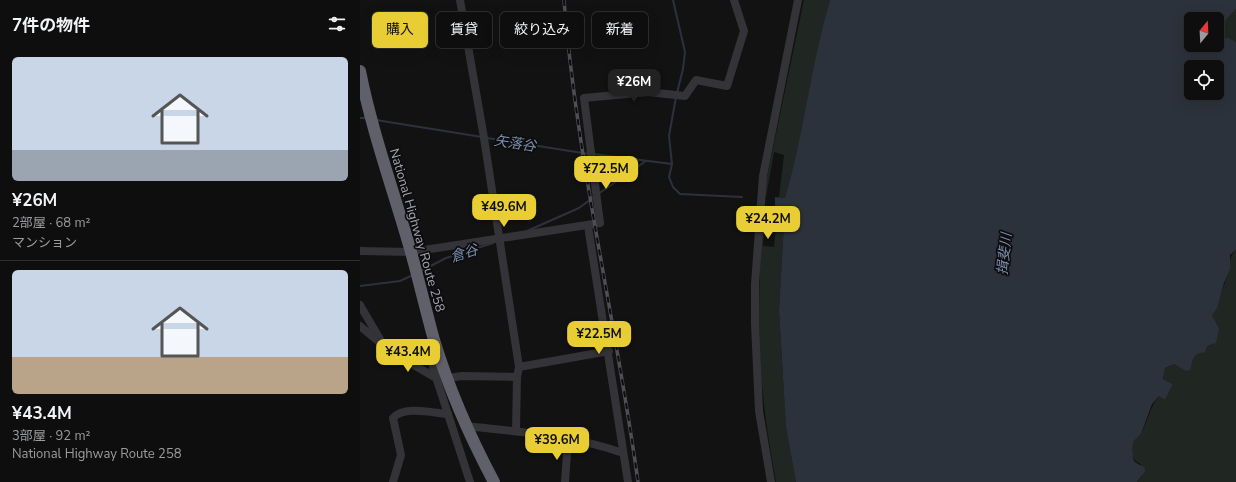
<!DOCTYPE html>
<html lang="ja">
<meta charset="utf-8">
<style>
:root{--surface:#0e0e0e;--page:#171717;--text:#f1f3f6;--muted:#9b9c9e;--line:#2e2e2e;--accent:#e8cd34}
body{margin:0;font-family:"Nunito Sans","Noto Sans JP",sans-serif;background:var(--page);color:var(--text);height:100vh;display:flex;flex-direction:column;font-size:15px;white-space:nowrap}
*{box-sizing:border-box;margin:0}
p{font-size:13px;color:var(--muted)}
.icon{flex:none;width:22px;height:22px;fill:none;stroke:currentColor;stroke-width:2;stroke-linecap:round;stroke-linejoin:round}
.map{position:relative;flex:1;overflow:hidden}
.panel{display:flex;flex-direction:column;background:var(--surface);width:360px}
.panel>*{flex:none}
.top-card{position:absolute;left:12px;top:12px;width:380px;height:36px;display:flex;gap:8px}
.needle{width:26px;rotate:18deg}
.tools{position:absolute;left:824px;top:12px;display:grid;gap:8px}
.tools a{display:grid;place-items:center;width:40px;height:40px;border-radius:6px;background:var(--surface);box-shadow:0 4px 16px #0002,0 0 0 1px var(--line);font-size:20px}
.price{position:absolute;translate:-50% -34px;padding:0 9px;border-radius:8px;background:var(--accent);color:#111;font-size:13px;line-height:26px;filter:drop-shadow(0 1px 2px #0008)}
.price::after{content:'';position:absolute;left:50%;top:24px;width:12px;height:9px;margin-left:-6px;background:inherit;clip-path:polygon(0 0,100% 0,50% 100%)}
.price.current{background:#222;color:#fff}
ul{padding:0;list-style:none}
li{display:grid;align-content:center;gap:8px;height:212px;padding:0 12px}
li+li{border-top:1px solid var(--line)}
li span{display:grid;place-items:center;height:124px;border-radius:6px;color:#555}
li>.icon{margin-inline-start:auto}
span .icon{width:72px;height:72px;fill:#fffc;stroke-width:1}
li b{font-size:17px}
h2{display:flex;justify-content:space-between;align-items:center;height:48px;padding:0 12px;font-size:17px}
.pill{padding:0 14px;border-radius:6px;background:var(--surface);box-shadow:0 4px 16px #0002,0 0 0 1px var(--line);font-size:14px;line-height:36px}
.pill.current{background:var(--accent);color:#111}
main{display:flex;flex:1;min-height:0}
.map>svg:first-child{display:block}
</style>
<main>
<section class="panel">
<h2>7件の物件<svg class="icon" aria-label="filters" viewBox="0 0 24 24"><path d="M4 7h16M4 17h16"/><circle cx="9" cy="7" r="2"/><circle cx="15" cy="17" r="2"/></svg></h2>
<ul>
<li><span style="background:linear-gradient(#c9d6e8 75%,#9aa5b1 0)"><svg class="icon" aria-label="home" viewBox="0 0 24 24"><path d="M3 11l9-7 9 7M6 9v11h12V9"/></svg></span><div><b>¥26M</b><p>2部屋 · 68 m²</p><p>マンション</p></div></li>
<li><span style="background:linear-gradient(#c9d6e8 70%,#b9a48a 0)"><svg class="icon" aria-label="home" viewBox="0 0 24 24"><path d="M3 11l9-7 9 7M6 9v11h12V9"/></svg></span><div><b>¥43.4M</b><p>3部屋 · 92 m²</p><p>National Highway Route 258</p></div></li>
</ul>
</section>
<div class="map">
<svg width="876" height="482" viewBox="0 0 876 482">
<rect width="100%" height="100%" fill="#121213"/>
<!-- green -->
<g fill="#202722">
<path d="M 444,0 L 470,0 C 453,65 444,133 425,198 L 419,197 L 424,155 L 414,152 L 406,197 L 403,196 Z"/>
<path d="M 876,9 L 876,42 L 869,38 L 857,38 L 857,25 L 866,20 Z"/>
<path d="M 418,206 L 425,206 L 419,310 L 426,428 L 436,482 L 416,482 C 406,429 399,375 399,321 C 399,286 401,250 401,214 L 405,214 L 403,246 L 414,247 Z"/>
<path d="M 876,250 L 876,482 L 777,482 L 782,476 L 781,464 C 772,461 768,451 774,442 C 776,438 780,436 782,432 C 788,420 790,407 799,396 L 805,400 L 813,384 L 803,379 L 805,368 L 814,364 L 823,369 L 832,364 L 833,356 C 839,351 845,346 853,344 L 854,320 L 852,315 C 857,305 865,284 868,273 C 872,260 867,261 876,250 Z"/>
</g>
<!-- water -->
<path fill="#2c323b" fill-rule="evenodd" d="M 470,0 L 876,0 L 876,9 L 866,20 L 857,25 L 857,19 L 831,19 L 831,45 L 857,45 L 857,38 L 869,38 L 876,42 L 876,250 L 870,255 L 870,269 L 864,283 L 857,308 L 852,315 L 859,329 L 856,343 L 847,346 L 845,352 C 831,354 834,359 830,370 L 826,371 L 814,364 L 805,368 L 803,379 L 813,384 L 805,400 L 799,396 L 792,404 L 781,434 L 774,441 L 772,447 L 773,459 L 775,462 L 785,468 L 785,471 L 777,482 L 436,482 L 426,428 L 419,310 L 425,206 L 415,206 L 415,197 L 425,198 C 444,133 451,65 470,0 ZM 831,67 L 857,67 L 857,93 L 831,93 Z"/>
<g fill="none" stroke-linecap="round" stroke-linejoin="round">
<!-- stream -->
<g stroke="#2c323b" stroke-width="2">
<path d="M 313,0 L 325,52 L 323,69 L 317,93"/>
<path d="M 316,97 L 309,136 L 312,164 L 309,177 L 313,187 L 320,194 L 382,197"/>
<path d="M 0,118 L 6,118"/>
<path d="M 16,120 L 122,137"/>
<path d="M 127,138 L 229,154"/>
<path d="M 233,154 L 312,164"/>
<path d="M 238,194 L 286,161"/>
<path d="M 167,231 L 219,208 L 234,197"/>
<path d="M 61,271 L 86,258 L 133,243"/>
<path d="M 0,286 L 40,281 L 53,275"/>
</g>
<!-- minor -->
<g stroke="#333338" stroke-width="8">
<path d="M 100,0 L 124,138 L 159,367 L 157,377 L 156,430"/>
<path d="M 228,226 L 268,482"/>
<path d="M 0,251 L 51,252 L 240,223 L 224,98 L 288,92 L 325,96 L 336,80 L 367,86 L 384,31 L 374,0"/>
<path d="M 0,305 L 21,341"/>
<path d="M 0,326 L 30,351 L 76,378"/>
<path d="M 74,346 L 73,368 L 110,482"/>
<path d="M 159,367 L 249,351"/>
<path d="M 88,378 L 102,376 L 157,377"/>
<path d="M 106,426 C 160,432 212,435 263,453"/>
<path d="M 33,482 L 41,455 L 33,418 C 44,405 73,413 88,414"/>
<path d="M 205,482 L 208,439"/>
<path d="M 411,482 L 399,411 L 395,324 L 395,284 L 403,176 L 438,0"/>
</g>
<!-- highway -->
<path stroke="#5f6069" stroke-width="12" d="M 0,71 C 12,132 34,192 51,252 C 59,281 66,311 74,340 C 89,389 110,437 134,482"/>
<defs>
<path id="rail" d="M 204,0 C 217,162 256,321 278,482"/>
</defs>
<!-- rail casing -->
<use href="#rail" stroke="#4e4e55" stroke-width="3.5"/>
<!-- rail -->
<use href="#rail" stroke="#0d0d0e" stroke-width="2" stroke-dasharray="6" stroke-linecap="butt"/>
</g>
<g text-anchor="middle" stroke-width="3.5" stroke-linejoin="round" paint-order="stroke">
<!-- street labels -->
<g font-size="13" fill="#a4a5b3" stroke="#0d0d0e">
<text transform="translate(58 230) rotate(74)" y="5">National Highway Route 258</text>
</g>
<!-- water labels -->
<g font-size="14" font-style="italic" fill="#7c8dad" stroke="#0d0d0e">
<text transform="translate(155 143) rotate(9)" y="5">矢落谷</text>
<text transform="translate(104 253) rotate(-18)" y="5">倉谷</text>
<text transform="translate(644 254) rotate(-84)" y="5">揖斐川</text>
</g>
</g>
</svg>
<div class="tools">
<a><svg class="needle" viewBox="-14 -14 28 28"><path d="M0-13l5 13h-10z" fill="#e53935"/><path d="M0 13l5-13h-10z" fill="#9b9c9e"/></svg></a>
<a><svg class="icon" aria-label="locate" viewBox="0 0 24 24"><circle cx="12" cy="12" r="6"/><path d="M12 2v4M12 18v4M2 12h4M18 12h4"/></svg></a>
</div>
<b class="price current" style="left:274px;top:103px">¥26M</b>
<b class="price" style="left:246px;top:190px">¥72.5M</b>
<b class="price" style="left:144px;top:228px">¥49.6M</b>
<b class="price" style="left:408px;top:240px">¥24.2M</b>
<b class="price" style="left:239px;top:355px">¥22.5M</b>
<b class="price" style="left:48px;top:373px">¥43.4M</b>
<b class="price" style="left:197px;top:461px">¥39.6M</b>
<div class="top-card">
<a class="pill current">購入</a>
<a class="pill">賃貸</a>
<a class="pill">絞り込み</a>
<a class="pill">新着</a>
</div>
</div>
</main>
